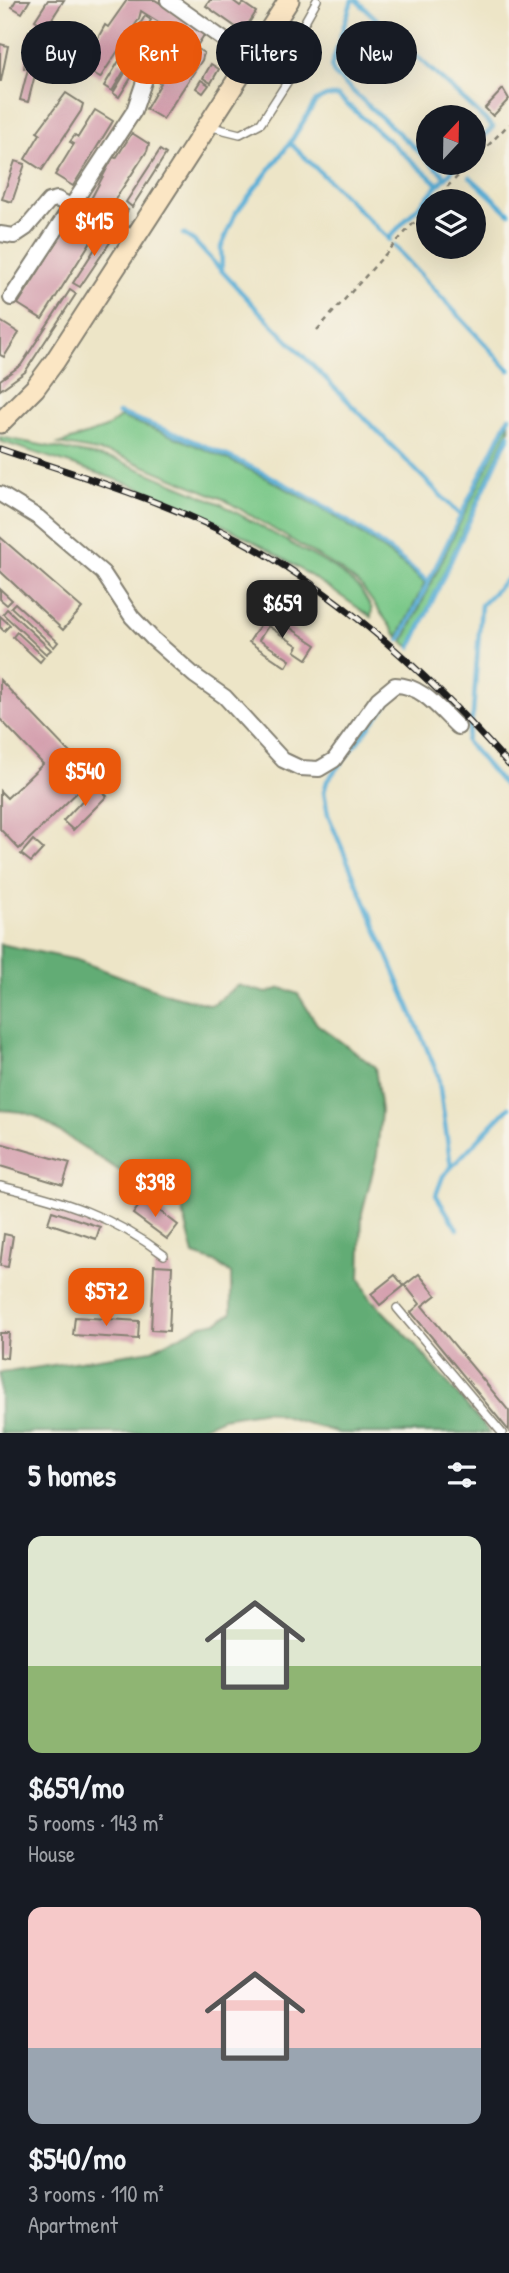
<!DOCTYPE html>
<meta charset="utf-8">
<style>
:root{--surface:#171b24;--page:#242831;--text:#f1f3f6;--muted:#9ea1a6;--accent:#ea580c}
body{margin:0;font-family:"Patrick Hand",sans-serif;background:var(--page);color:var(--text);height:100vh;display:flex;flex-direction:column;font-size:26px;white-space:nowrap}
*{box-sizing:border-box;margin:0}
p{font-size:23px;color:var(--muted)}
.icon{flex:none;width:38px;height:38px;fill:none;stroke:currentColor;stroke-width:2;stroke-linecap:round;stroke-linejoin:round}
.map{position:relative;height:1433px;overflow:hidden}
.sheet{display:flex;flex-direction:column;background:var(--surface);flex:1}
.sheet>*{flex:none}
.top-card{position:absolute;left:21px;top:21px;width:467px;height:63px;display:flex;gap:14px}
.needle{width:46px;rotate:22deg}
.buttons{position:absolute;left:416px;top:105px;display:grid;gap:14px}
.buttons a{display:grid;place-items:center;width:70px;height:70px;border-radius:50%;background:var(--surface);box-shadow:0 7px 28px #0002;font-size:35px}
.price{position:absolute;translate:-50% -60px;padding:0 16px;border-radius:14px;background:var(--accent);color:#fff;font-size:23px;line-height:46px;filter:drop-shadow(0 2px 4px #0008)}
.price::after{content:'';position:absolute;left:50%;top:42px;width:21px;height:16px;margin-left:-10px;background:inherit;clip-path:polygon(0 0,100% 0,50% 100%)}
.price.active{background:#222;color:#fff}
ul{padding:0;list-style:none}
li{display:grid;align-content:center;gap:14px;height:371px;padding:0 28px}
li span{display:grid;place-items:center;height:217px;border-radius:14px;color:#555}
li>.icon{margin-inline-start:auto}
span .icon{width:126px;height:126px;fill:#fffc;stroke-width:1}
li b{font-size:30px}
h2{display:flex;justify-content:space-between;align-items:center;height:84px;padding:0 28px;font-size:30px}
.chip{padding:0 24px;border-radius:32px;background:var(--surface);box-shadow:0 7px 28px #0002;font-size:24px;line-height:63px}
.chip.active{background:var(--accent);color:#fff}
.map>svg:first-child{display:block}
</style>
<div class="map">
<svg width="509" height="1433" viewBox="0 0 509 1433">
<rect width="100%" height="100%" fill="#f7f3e8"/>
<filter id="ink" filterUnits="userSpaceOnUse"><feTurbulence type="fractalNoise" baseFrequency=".0143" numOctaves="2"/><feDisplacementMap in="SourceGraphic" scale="14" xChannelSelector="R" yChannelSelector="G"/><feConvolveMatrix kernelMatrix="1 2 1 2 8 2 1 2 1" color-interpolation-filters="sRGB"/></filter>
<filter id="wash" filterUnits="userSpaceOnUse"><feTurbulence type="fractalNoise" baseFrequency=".00686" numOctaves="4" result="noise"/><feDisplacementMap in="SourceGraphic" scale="28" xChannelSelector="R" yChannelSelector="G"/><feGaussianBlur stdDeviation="1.57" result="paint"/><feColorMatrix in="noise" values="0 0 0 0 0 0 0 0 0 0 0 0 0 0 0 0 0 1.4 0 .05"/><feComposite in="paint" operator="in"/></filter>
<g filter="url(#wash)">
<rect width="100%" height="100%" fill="#ede5c7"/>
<!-- green -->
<g fill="#79c888" stroke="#4a7252" stroke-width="2">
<path d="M 120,417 C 229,454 337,507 425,583 L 398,637 L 361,586 L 338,568 L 223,499 L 118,455 L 59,444 L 106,428 Z"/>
<path d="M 509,421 L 509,430 L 410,647 L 403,642 Z"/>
<path d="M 0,437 L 118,460 L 221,504 L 336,569 L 360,589 L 372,609 L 371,617 C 301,567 228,522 147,491 C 99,472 49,458 0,441 Z"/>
</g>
<!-- forest -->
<path fill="#62ac74" stroke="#3f6448" stroke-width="2" d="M 0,944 L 77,960 L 171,995 L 212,1005 L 238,985 L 266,993 L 281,988 L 298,994 L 317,1024 L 375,1067 L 381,1111 L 377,1155 L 362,1213 L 360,1278 L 370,1298 L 413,1342 L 490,1433 L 339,1433 L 266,1411 L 222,1418 L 188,1433 L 0,1433 L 0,1373 L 152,1350 L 202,1325 L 218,1322 L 231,1313 L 231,1274 L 215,1262 L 194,1255 L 182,1208 L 141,1185 L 37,1117 L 22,1112 L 0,1110 Z"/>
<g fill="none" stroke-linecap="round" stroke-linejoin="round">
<!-- stream -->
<g stroke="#5aafd7" stroke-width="4.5">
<path d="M 352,0 L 331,67 L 335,75 L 429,161"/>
<path d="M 356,0 L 493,127 L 474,147"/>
<path d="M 290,143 L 390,240"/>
<path d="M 431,163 L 446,177"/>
<path d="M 470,177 L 509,213"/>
<path d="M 183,234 L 194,241 L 256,308 L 460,515"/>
<path d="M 388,239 L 459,163"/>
<path d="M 394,246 L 509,370"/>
<path d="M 222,270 L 221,247 L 235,214 L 290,143 L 316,101 L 326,96 L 338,96 L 439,185"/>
<path d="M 118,413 C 229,451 340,504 428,582"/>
<path d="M 509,577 L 481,605 L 473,714 L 466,741 L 509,791"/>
<path d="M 400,640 L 509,417"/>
<path d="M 411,647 L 509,435"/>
<path d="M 397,691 L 327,781 L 324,792 L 328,815 L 438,1075 L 451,1167"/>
<path d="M 457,1229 L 436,1195 L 443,1176 L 509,1107"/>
</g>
</g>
<g id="blocks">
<!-- building -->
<g fill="#d39cac">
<path d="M 16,0 L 30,0 L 22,13 L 12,7 Z"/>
<path d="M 48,0 L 64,0 L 46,28 L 35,20 Z"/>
<path d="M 127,0 L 155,0 L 206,32 L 197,46 L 141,11 L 139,19 L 100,78 L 82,67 L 105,25 L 108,27 Z"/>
<path d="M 210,0 L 232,0 L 240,6 L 243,3 L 256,12 L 243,32 L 206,6 Z"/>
<path d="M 145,16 L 151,20 L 145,30 L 156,37 L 137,67 L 133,64 L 147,42 L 134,34 Z"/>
<path d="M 29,31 L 42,33 L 39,57 L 44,57 L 42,67 L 37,67 L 28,102 L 20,100 L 28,69 L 24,68 Z"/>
<path d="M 134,36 L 139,39 L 126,60 L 121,57 Z"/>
<path d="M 165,39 L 180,49 L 174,58 L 159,49 Z"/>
<path d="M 187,43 L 204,53 L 202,60 L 163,119 L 146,109 L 161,83 L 158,82 Z"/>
<path d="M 0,44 L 8,46 L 1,81 L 0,81 Z"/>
<path d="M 119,61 L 127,66 L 112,91 L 104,86 Z"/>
<path d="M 211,64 L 219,69 L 211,83 L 203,78 Z"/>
<path d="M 130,65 L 136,70 L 119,97 L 113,93 Z"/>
<path d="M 201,80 L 209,85 L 203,93 L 196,88 Z"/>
<path d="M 503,89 L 509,99 L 493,116 L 485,108 Z"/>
<path d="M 66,93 L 83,104 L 81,111 L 42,170 L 25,159 L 40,134 L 37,132 Z"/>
<path d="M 95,110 L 113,121 L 73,186 L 55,175 L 74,144 L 70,142 L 75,135 L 78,137 Z"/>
<path d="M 132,133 L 149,144 L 147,151 L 108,210 L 91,199 L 113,157 L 116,158 Z"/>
<path d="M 160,150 L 166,154 L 132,207 L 126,202 Z"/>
<path d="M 15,161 L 25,164 L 12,202 L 2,199 Z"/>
<path d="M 123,207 L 128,210 L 118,226 L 113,222 Z"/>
<path d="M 69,223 L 93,238 L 42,319 L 18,304 Z"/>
<path d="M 107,230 L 115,235 L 80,287 L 73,283 Z"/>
<path d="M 70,290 L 76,294 L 25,372 L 0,390 L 0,380 L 21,365 Z"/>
<path d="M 0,321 L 19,333 L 4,357 L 0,355 Z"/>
<path d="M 0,537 L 82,608 L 63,630 L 0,571 Z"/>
<path d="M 0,589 L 12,600 L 7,605 L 0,599 Z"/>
<path d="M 15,603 L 58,642 L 54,647 L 11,607 Z"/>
<path d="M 7,609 L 51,650 L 46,654 L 3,614 Z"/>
<path d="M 268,613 L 316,645 L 307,659 L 295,651 L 298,646 L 268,626 L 259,640 L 290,660 L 286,667 L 249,642 Z"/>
<path d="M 0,616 L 10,625 L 4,631 L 0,627 Z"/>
<path d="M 17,632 L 44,657 L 40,662 L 13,637 Z"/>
<path d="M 0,680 L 93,777 L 19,849 L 0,829 L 0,791 L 7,798 L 43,764 L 0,719 Z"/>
<path d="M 96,786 L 107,796 L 73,830 L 63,821 Z"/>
<path d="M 33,840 L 43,849 L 31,862 L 21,854 Z"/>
<path d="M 0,1143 L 70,1163 L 63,1185 L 0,1166 Z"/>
<path d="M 144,1199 L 178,1225 L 167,1239 L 133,1214 Z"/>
<path d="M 52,1211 L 100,1227 L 96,1239 L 48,1223 Z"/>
<path d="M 4,1234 L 13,1236 L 8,1267 L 0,1266 Z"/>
<path d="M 154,1265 L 172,1266 L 169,1331 L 151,1330 Z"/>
<path d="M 419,1274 L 436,1295 L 422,1306 L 509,1411 L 509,1431 L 411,1312 L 420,1304 L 405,1285 Z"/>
<path d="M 395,1275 L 404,1286 L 380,1305 L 371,1294 Z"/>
<path d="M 75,1317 L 139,1321 L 138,1339 L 73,1335 Z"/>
<path d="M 0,1333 L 9,1333 L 7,1358 L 0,1357 Z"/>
</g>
</g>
</g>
<g filter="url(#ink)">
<use href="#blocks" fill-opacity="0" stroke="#848072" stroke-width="2"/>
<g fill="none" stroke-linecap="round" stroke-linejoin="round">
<defs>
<g id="lane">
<path d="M 208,126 L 240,134 L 261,123 L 293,73 L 291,46 L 317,0"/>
<path d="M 0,1186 C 62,1200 113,1216 164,1255"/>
<path d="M 397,1308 L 502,1433"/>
</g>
<g id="street">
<path d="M 168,0 L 251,59"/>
<path d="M 0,234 L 14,236 L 26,228 L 49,201 L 57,199 L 134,239"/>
<path d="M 11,298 L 134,111 L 151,61"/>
<path d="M 0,494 L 39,518 L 103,573 L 132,617 L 153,639 L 195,676 L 225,697 L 283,760 L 300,768 L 319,769 L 334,760 L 378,699 L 395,685 C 422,685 439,709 458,727"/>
</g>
<path id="secondary" d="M 0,423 L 35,388 L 55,361 L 289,0"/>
</defs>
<!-- lane casing -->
<use href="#lane" stroke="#848072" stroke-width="10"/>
<!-- street casing -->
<use href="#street" stroke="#848072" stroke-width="18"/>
<!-- secondary casing -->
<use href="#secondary" stroke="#848072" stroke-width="23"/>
<!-- path -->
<g stroke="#848072" stroke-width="2.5" stroke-dasharray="5 5" stroke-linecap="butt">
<path d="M 474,160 L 509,124"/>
<path d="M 433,201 L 471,163"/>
<path d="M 317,330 L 429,206"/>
</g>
<!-- lane -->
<use href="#lane" stroke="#fff" stroke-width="7"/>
<!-- street -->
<use href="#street" stroke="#fff" stroke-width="14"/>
<!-- secondary -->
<use href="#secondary" stroke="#fbe6c4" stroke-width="19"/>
<defs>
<path id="rail" d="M 0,449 C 92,480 191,508 275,560 C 365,616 439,686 509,765"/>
</defs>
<!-- rail casing -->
<use href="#rail" stroke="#1c1c1c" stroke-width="7"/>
<!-- rail -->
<use href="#rail" stroke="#f7f3e8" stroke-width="4.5" stroke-dasharray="13" stroke-linecap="butt"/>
</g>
</g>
</svg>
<div class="buttons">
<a><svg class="needle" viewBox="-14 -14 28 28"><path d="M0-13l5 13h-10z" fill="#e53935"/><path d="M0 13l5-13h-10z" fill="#9ea1a6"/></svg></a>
<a><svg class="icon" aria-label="layers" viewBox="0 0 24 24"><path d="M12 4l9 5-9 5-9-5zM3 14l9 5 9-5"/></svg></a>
</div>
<b class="price" style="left:94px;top:258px">$415</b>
<b class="price active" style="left:282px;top:640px">$659</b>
<b class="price" style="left:85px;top:808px">$540</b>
<b class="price" style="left:155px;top:1219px">$398</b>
<b class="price" style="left:106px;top:1328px">$572</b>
<div class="top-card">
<a class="chip">Buy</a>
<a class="chip active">Rent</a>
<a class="chip">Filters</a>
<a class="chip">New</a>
</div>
</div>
<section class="sheet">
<h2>5 homes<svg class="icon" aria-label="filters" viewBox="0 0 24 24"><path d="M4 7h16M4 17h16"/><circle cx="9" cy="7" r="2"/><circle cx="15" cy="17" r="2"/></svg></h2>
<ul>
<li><span style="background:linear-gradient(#dfe7d0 60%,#8fb573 0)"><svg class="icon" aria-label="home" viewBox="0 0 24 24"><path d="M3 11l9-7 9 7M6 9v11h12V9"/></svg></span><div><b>$659/mo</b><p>5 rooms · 143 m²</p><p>House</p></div></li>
<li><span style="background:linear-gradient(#f6c9c9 65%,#9aa5b1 0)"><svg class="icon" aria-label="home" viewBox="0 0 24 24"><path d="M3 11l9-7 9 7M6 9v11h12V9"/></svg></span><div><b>$540/mo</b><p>3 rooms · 110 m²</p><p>Apartment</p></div></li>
</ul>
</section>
